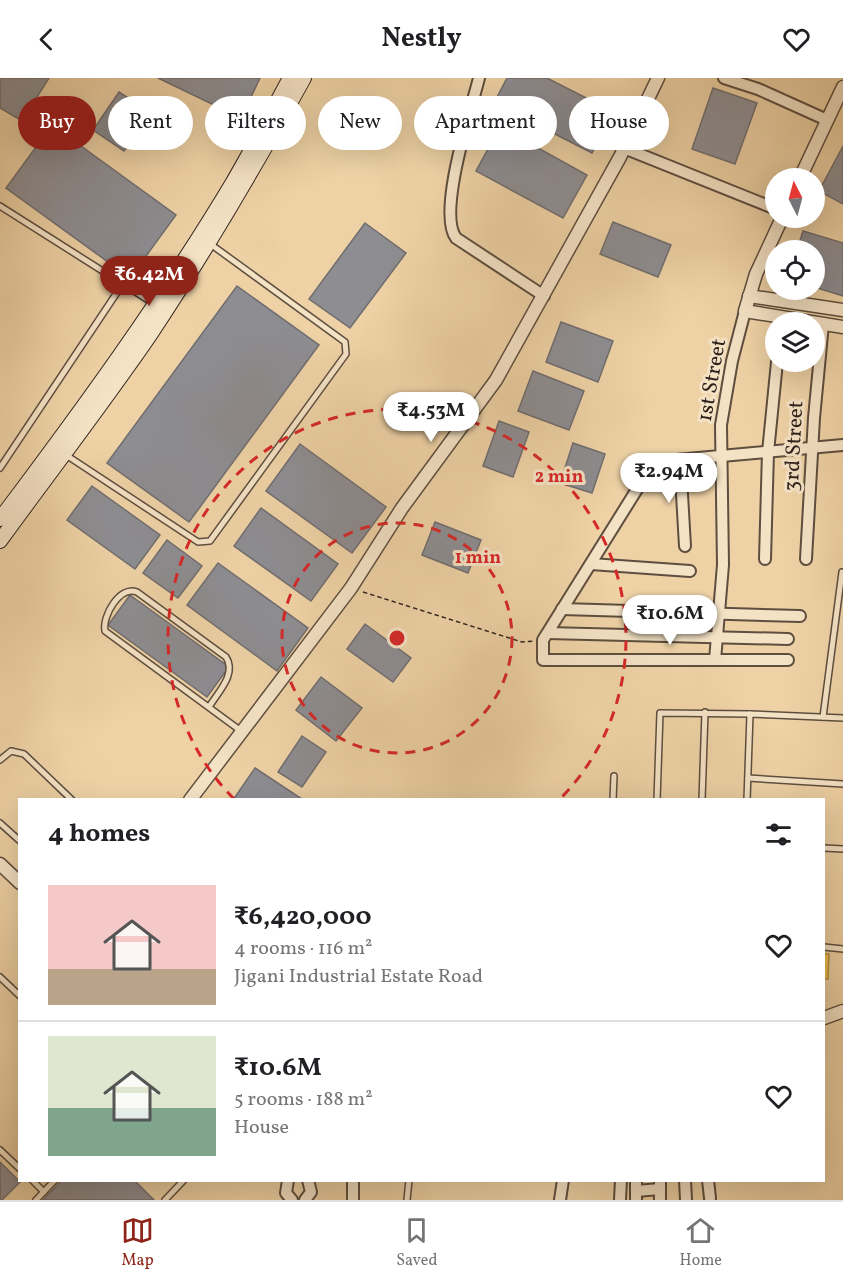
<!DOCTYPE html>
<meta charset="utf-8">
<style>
:root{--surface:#fff;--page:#f6f6f6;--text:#202124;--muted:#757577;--line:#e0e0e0;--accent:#8f2418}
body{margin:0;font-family:Vollkorn,serif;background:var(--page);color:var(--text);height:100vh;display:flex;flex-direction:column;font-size:22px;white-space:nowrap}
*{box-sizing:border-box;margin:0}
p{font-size:20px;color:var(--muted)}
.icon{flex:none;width:33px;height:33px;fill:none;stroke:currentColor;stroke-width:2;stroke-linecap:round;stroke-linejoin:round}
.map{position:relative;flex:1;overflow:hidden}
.drawer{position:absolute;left:18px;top:720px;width:807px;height:384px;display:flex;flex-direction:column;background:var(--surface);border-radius:0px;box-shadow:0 6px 24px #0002}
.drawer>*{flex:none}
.top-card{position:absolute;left:18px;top:18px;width:807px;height:54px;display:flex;gap:12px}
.needle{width:39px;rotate:354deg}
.tools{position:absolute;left:765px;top:90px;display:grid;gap:12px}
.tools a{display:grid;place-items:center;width:60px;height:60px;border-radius:50%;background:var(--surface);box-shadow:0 6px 24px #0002;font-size:30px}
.price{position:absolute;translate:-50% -51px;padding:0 14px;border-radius:21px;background:#fff;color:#222;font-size:20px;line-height:39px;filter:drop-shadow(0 2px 3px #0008)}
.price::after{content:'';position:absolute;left:50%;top:36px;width:18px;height:14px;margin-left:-9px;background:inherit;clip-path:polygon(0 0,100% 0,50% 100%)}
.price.selected{background:var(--accent);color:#fff}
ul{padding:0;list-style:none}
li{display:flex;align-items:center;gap:18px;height:150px;padding:0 30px}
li+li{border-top:2px solid var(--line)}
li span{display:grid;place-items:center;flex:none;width:168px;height:120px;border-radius:0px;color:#555}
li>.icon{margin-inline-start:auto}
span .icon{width:72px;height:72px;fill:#fffc;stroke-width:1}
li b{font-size:26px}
h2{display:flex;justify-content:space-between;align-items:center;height:72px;padding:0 30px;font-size:26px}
.tag{padding:0 21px;border-radius:27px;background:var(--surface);box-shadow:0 6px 24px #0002;font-size:21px;line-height:54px}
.tag.selected{background:var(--accent);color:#fff}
header{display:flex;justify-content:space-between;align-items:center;height:78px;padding:0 30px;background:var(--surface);font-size:27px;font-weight:700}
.menu{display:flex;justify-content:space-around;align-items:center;height:84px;border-top:2px solid var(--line);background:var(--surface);font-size:16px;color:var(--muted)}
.menu a{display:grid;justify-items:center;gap:3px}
.menu .selected{color:var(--accent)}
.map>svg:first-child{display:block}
</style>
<header><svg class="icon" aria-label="back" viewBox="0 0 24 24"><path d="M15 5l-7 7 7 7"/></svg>Nestly<svg class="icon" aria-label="heart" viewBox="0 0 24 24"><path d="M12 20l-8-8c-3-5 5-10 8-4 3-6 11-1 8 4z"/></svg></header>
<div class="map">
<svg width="843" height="1122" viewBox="0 0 843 1122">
<rect width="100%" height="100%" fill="#eed2a6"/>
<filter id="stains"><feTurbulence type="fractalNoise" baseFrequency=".00333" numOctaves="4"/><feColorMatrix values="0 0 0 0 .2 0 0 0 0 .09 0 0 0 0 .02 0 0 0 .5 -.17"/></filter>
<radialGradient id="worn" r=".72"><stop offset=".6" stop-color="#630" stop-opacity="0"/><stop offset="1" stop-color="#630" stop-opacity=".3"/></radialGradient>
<!-- homes -->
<path fill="#f2c14e" stroke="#b7913f" stroke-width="1.5" d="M 824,876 L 829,876 L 828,901 L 824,901 Z"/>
<!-- industry -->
<g fill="#8d8d92" stroke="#706d6f" stroke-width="1.5">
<path d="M 0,0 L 49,0 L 22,43 L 0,30 Z"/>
<path d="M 158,0 L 260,0 L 241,40 Z"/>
<path d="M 507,0 L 547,0 L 614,34 L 592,75 L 494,25 Z"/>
<path d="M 713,10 L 757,25 L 735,86 L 692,71 Z"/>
<path d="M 119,14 L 151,35 L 124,73 L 93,52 Z"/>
<path d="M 52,47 L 176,137 L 130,200 L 6,110 Z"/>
<path d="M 500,49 L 587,97 L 563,140 L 476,93 Z"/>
<path d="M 843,68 L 843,126 L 819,113 Z"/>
<path d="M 613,144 L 671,167 L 658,199 L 600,176 Z"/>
<path d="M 365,145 L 406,175 L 350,250 L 309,221 Z"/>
<path d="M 803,153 L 843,165 L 843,218 L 814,209 L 814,172 L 797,172 Z"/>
<path d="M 237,208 L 319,267 L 189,444 L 107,385 Z"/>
<path d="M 561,244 L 613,263 L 598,304 L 546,284 Z"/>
<path d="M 533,293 L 584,313 L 569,352 L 518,333 Z"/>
<path d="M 499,343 L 529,354 L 513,399 L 483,388 Z"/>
<path d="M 573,365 L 605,376 L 592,415 L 560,405 Z"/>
<path d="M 300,366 L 386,429 L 352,475 L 266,413 Z"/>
<path d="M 92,408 L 160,457 L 135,491 L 67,442 Z"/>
<path d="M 261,430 L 338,486 L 311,523 L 234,468 Z"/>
<path d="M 435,444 L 481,462 L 468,495 L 422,477 Z"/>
<path d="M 167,462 L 202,488 L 178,520 L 143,495 Z"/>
<path d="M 218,485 L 308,550 L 277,593 L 187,527 Z"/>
<path d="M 130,517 L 229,589 L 207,619 L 108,547 Z"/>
<path d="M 365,546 L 411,580 L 393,604 L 347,571 Z"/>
<path d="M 321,599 L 362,630 L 336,663 L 296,632 Z"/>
<path d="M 302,658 L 326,674 L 302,709 L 278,694 Z"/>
<path d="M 255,690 L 302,721 L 233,722 Z"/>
<path d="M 0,1084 L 20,1104 L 2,1122 L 0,1122 Z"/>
<path d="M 62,1102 L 134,1102 L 154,1122 L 43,1122 Z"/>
</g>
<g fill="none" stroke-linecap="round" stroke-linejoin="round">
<defs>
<g id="service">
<path d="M 0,128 L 153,225"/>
<path d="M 66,377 L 198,464 L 210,463 L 346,276 L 345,264 L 209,165"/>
<path d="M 0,390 L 122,207"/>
<path d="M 209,629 C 218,614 237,596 226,579 L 137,514 C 120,507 102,538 105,553 L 241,653"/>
<path d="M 823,639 L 842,494"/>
<path d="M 0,682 L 11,673 L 24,676 L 72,722"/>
<path d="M 748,700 L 843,706"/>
<path d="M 613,722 L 614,698"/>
<path d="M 657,722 L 660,635 L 750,636"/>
<path d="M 702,722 L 705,634"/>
<path d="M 747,722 L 750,636 L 843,640"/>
<path d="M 0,745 L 20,763"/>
<path d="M 824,770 L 843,771"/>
<path d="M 824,869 L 843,871"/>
<path d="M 0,899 L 20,918"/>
<path d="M 0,1072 L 20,1091"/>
<path d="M 32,1102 L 44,1114"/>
<path d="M 36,1122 L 55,1102"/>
<path d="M 165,1122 L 184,1102"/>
<path d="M 407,1122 L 409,1102"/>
</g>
<g id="minor">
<path d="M 479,0 C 471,32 437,135 456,160 L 544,218"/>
<path d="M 724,0 L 758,11 L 827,42"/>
<path d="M 624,70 L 776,131"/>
<path d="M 680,382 L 685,468"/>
<path d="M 765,481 L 768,374 L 777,284"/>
<path d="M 806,481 L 814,340 L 823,246"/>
<path d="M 591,486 L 690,493"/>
<path d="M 562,531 L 800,538"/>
<path d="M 548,555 L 788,561"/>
<path d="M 715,582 L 723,487 L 721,347 L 732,283 L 745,233"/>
<path d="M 788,582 L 543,582 L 543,562 L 654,384 L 843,367"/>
<path d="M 288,1102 L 286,1115 L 292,1122"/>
<path d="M 353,1102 L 353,1122"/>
<path d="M 636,1102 L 636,1122"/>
<path d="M 685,1102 L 686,1122"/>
<path d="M 708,1102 L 710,1120"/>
<path d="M 636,1113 L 660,1111"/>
<path d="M 305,1122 L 311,1114 L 308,1102"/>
<path d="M 560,1122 L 563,1102"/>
<path d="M 620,1122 L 621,1102"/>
<path d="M 660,1122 L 660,1102"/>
</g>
<g id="tertiary">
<path d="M 800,100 L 843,9"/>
<path d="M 782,140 L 756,196 L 745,233 L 843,249"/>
<path d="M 749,218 L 843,232"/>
<path d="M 190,722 L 351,510 L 402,430 L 496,302 L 620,79 L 658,0"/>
<path d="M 0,786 L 20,805"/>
<path d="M 824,940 L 843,933"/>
</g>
<g id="secondary">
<path d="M 0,441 C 82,332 163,221 233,104 C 253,70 271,35 290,0"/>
<path d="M 0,463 C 50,394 102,327 150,257 C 205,174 256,87 304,0"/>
</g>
</defs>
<!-- service casing -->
<use href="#service" stroke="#5e4e3f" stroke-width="8"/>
<!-- minor casing -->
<use href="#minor" stroke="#5e4e3f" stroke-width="14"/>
<!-- tertiary casing -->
<use href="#tertiary" stroke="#5e4e3f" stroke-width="15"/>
<!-- secondary casing -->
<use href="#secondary" stroke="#2e221d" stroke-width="16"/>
<!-- path -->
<path stroke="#2e221d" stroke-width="1.5" stroke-dasharray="4.5 3" stroke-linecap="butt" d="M 363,514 L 522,564 L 534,563"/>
<!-- service -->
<use href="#service" stroke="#f4e2c5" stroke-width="5"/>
<!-- minor -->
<use href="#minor" stroke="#f4e2c5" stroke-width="10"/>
<!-- tertiary -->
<use href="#tertiary" stroke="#f4e2c5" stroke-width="12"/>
<!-- secondary -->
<use href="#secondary" stroke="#f4e2c5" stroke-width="14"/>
</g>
<!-- distance rings -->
<g fill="none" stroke="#d62828" stroke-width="3" stroke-dasharray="10 8">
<circle cx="397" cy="560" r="115"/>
<path d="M234 721A229 229 0 1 1 560 721"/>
</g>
<g text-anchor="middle" stroke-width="6" stroke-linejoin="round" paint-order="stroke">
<!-- street labels -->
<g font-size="21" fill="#2e221d" stroke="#f4e2c5">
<text transform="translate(711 302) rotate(-80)" y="7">1st Street</text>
<text transform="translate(793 368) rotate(-87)" y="7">3rd Street</text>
</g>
</g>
<circle cx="397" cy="560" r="9" fill="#d62828" stroke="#f4e2c5" stroke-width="3"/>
<g font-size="18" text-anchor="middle" font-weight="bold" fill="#d62828" stroke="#f4e2c5" stroke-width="6" stroke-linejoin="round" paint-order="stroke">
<text x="559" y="404">2 min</text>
<text x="478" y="485">1 min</text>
</g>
<rect width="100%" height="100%" filter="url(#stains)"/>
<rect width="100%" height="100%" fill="url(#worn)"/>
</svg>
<div class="tools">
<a><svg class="needle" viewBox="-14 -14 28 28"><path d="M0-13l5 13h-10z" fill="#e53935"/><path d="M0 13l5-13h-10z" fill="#757577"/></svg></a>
<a><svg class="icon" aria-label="locate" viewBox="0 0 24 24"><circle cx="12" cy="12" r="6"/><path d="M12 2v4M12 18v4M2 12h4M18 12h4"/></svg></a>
<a><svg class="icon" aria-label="layers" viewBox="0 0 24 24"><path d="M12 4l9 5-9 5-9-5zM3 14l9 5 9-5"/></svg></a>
</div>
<b class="price selected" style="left:149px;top:229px">₹6.42M</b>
<b class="price" style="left:431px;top:365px">₹4.53M</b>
<b class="price" style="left:669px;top:426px">₹2.94M</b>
<b class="price" style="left:670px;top:568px">₹10.6M</b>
<div class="top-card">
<a class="tag selected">Buy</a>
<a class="tag">Rent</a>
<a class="tag">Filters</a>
<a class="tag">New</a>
<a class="tag">Apartment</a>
<a class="tag">House</a>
</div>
<section class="drawer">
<h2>4 homes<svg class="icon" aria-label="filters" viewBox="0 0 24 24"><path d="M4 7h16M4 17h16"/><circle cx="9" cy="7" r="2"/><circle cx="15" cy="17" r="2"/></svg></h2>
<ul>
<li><span style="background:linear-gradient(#f6c9c9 70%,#b9a48a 0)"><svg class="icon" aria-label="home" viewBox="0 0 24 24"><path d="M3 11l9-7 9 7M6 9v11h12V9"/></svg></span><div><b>₹6,420,000</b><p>4 rooms · 116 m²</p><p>Jigani Industrial Estate Road</p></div><svg class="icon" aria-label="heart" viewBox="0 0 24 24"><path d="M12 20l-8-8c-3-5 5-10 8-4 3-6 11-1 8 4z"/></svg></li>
<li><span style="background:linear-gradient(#dfe7d0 60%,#7fa58c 0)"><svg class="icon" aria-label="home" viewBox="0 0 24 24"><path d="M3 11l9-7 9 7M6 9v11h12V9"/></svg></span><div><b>₹10.6M</b><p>5 rooms · 188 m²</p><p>House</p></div><svg class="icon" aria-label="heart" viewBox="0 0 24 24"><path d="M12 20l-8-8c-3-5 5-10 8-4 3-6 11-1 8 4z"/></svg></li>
</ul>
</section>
</div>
<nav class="menu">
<a class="selected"><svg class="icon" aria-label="map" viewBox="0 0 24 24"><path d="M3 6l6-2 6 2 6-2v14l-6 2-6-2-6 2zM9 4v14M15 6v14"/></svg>Map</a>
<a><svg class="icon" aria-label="saved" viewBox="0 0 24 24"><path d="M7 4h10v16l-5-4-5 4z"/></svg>Saved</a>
<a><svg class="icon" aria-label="home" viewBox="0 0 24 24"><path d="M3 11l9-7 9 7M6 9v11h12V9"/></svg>Home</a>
</nav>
